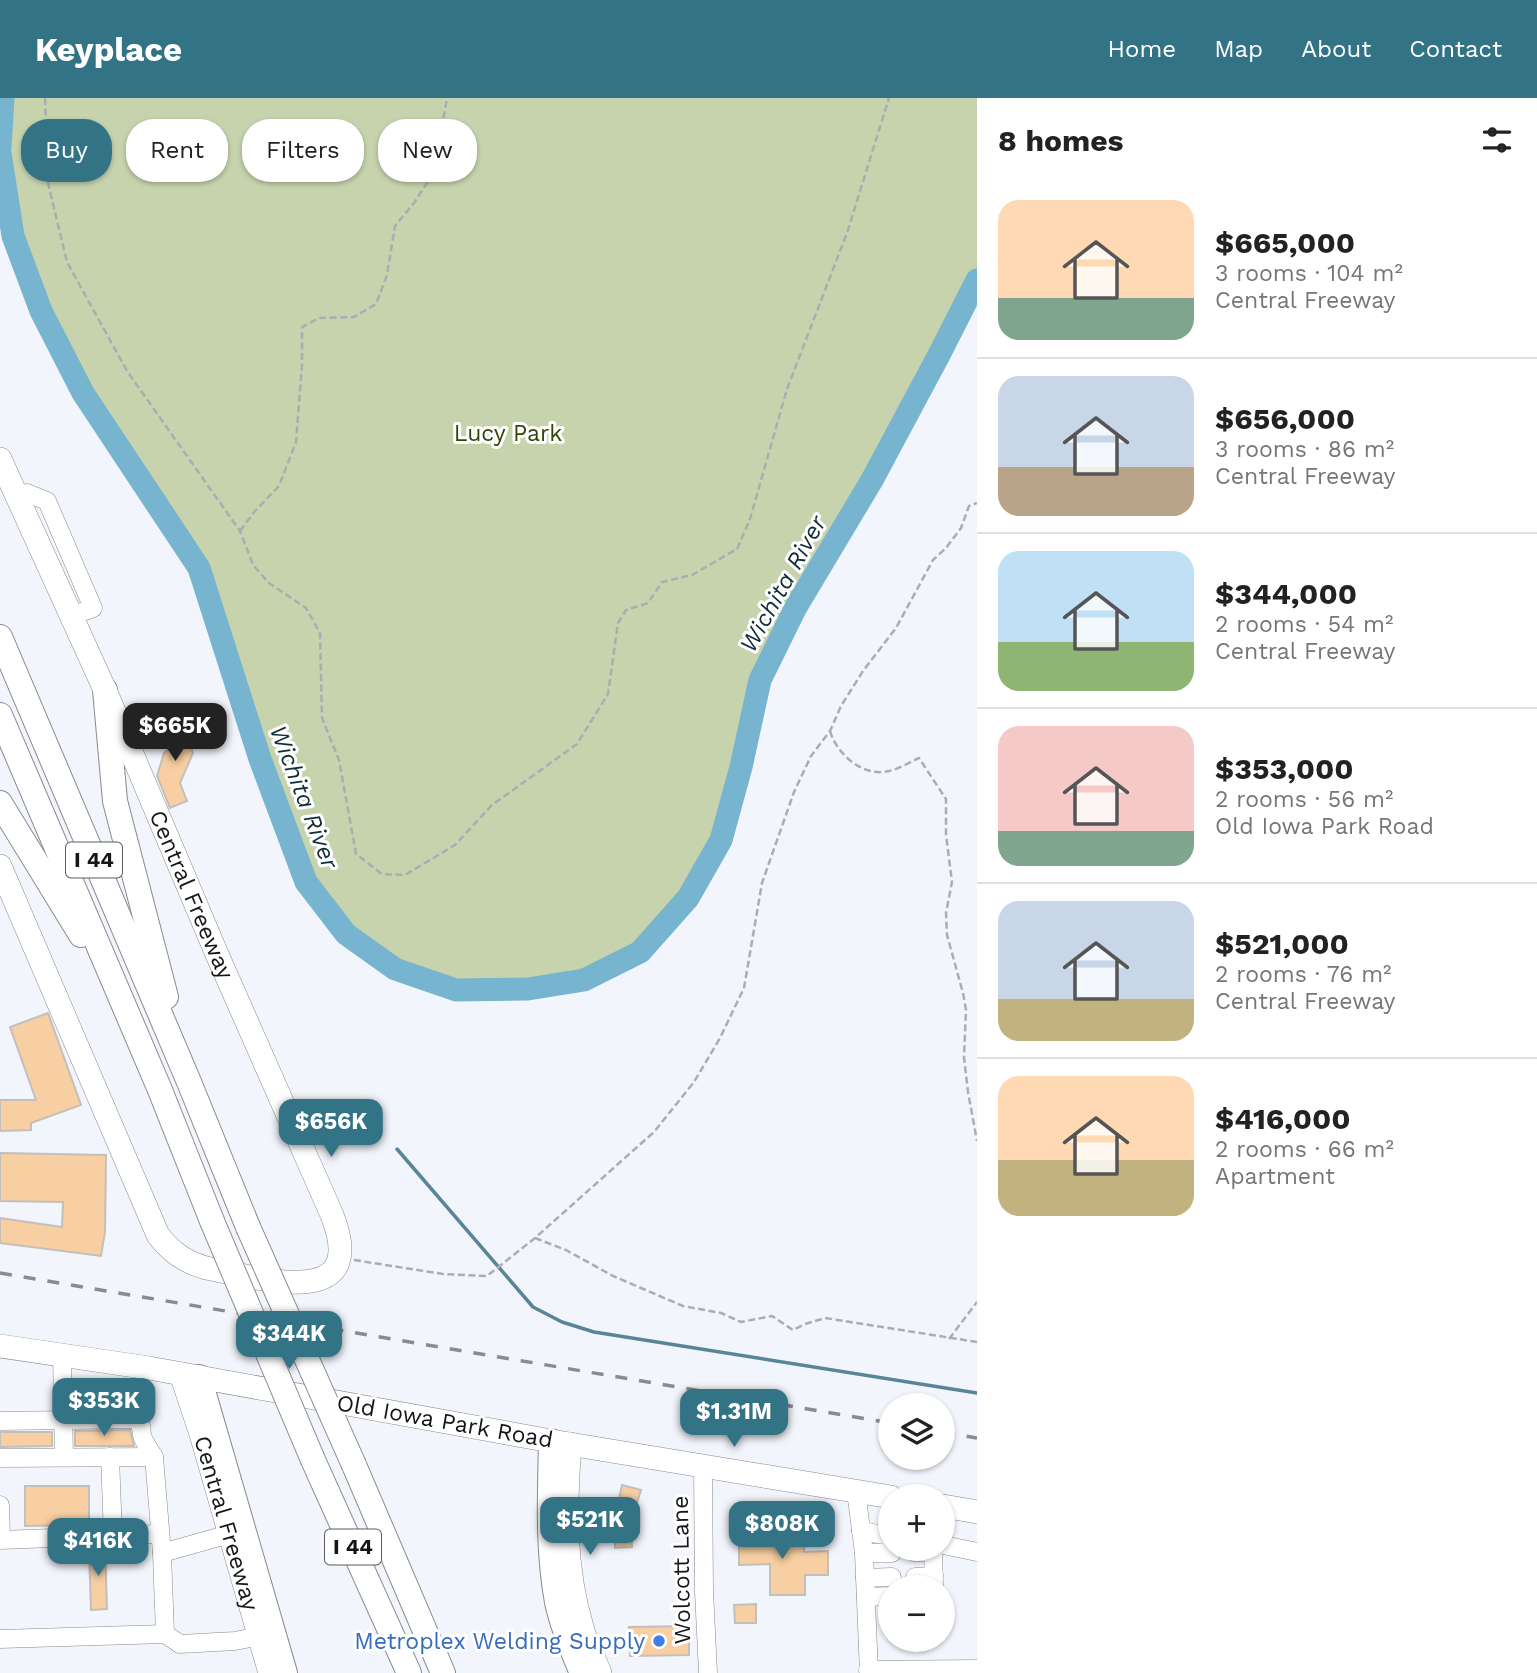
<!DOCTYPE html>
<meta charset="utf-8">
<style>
:root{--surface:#fff;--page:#f2f2f2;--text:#222;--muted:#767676;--line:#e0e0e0;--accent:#327386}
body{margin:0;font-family:"Work Sans",sans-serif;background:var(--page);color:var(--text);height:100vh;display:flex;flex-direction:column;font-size:26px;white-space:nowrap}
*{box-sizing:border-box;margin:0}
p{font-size:23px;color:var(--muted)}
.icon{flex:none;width:38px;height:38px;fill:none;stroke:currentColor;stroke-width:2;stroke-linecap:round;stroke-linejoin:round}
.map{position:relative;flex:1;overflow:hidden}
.sheet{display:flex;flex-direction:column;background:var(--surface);width:560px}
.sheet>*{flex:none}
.hud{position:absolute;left:21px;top:21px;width:665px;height:63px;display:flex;gap:14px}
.tools{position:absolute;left:878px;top:1295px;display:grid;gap:14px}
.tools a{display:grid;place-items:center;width:77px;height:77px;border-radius:50%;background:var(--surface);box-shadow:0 2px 5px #0004;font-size:35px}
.price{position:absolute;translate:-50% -60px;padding:0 16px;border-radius:14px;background:var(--accent);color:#fff;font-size:23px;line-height:46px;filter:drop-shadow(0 2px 4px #0008)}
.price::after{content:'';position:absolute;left:50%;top:42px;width:21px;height:16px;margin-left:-10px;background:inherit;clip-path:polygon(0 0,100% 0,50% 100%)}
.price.on{background:#222;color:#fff}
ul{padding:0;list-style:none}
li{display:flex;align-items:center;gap:21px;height:175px;padding:0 21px}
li+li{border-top:2px solid var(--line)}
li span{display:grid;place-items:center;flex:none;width:196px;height:140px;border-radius:21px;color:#555}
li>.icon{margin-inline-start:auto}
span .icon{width:84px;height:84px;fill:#fffc;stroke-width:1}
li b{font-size:30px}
h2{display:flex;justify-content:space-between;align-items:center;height:84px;padding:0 21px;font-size:30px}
.chip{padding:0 24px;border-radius:28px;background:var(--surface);box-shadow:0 2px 5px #0004;font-size:24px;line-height:63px}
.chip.on{background:var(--accent);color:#fff}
header{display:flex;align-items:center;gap:42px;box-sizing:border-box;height:98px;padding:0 35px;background:var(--accent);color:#fff}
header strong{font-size:33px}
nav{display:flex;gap:38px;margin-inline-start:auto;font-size:24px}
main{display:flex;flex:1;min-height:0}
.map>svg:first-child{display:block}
</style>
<header>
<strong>Keyplace</strong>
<nav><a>Home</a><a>Map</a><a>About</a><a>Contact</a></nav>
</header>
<main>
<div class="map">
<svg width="977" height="1575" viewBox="0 0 977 1575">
<rect width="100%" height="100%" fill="#f2f5fb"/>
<!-- green -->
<path fill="#c6d3ad" d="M 3,0 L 977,0 L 977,182 L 940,255 L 872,382 L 796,509 L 760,582 L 741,669 L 721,742 L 688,800 L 640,854 L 584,882 L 528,891 L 456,892 L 395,871 L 346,836 L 306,784 L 260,661 L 199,470 L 83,295 L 41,213 L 13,137 L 0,55 Z"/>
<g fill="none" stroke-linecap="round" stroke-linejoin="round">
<!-- stream -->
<path stroke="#598598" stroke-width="3.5" d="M 397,1051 L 533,1209 L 562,1224 L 594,1234 L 977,1295"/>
<!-- river -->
<g stroke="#76b4cf" stroke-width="23">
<path d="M 0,49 L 3,0"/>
<path d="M 0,55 L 13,138 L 41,213 L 83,295 L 199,470 L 260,661 L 306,784 L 346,836 L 395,871 L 456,892 L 528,891 L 584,882 L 640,854 L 688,800 L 721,742 L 741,669 L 760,582 L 796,509 L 872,382 L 940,255 L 977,182"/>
</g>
</g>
<!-- building -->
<g fill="#f8cfa2" stroke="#c3bfba" stroke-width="2">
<path d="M 180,622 L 193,655 L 180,685 L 187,703 L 170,710 L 157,678 L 164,655 L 169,651 L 161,630 Z"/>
<path d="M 48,915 L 81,1007 L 31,1025 L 31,1032 L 0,1033 L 0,1002 L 36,1002 L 10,929 Z"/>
<path d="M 0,1055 L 106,1057 L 105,1134 L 101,1158 L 0,1145 L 0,1120 L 62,1129 L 63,1104 L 0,1103 Z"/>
<path d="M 130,1332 L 134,1348 L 75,1348 L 75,1333 Z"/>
<path d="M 0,1334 L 52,1334 L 52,1348 L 0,1349 Z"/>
<path d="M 622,1387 L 641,1392 L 635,1411 L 635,1423 L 631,1423 L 632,1449 L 615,1450 L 615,1427 L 597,1430 L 597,1413 L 617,1410 Z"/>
<path d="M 25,1388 L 89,1388 L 89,1427 L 25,1428 Z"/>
<path d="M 759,1430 L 759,1440 L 804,1439 L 804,1454 L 828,1453 L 828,1477 L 805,1477 L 805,1497 L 770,1497 L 770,1466 L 739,1467 L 739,1431 Z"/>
<path d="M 105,1449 L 107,1511 L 91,1512 L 89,1450 Z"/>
<path d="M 756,1506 L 756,1525 L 735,1525 L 734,1507 Z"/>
<path d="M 689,1528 L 689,1557 L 630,1558 L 629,1529 Z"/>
</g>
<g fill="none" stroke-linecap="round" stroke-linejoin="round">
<defs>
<g id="minor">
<path d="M 16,399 L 27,395 L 47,403 L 93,510 L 71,518"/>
<path d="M 62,1257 L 64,1359"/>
<path d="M 0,1323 L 137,1321 C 142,1327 141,1330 142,1337 C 144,1345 150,1352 154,1359 L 162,1455 L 240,1433"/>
<path d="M 110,1359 L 113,1437"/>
<path d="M 0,1360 L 154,1359"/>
<path d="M 703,1368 L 704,1493 L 708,1575"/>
<path d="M 856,1393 L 864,1455 L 869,1575"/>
<path d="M 0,1407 L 1,1440"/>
<path d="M 861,1433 L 891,1438"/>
<path d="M 0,1442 L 159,1436"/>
<path d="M 943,1447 L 977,1454"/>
<path d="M 933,1451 L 934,1489"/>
<path d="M 914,1454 L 933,1454"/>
<path d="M 162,1455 L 165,1536"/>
<path d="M 864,1455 L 892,1455"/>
<path d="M 915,1479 L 934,1478"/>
<path d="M 865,1480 L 892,1479"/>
<path d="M 866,1499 L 891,1498"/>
<path d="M 0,1541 L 165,1536 L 180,1546 L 235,1543 L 270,1536"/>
<path d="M 868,1572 L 977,1571"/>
</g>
<g id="major">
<path id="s1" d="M 0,361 L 105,592 L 216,854 L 332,1117 C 371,1216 258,1179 206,1170 C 185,1164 171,1154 158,1137 L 0,768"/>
<path d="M 0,1248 L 149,1270 L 551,1343 L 891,1399"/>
<path id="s2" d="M 181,1276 L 201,1336 L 270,1575"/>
<path d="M 570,1346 C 565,1408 564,1469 582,1529 C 586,1545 594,1560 600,1575"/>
<path d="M 943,1408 L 977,1414"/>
</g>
<g id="highway">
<path d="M 0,539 L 189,984 L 248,1129"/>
<path d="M 105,592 L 115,703 L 166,899"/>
<path d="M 0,617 L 160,992 L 212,1123"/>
<path d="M 0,705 L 81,837"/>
<path d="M 199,1279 L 285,1575"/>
<path d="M 551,1343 C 550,1396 547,1450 557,1504 C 562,1528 572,1552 582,1575"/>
<path d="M 313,1362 L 409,1575"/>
<path d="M 354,1367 L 443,1575"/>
</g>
</defs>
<!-- minor casing -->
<use href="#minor" stroke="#888a8f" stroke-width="19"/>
<!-- major casing -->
<use href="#major" stroke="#888a8f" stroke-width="24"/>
<!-- highway casing -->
<use href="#highway" stroke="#888a8f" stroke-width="26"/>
<!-- path -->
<g stroke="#aaadb1" stroke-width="2.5" stroke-dasharray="7 3.5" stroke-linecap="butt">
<path d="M 45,0 L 48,85 L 67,164 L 127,273 L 240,433 L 253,467 L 269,485 L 306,510 L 320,535 L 322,620 L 339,662 L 356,756 L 382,776 L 405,777 L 455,747 L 492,707 L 577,646 L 608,596 L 618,525 L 626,512 L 648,505 L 662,484 L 692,477 L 737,451 L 750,421 L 787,291 L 847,135 L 889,0"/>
<path d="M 240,433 L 255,413 L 279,388 L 296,344 L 302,267 L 302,229 L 319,220 L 354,219 L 376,206 L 387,177 L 395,128 L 414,105 L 434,74 L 447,0"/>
<path d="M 830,633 C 836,654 859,676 883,674 C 896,673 908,665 919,660 L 946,701 L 946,737 L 952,784 L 946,815 L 947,837 L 963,895 L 966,912 L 964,959 L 968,994 L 977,1043"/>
<path d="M 535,1140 L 566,1152 L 613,1178 L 683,1208 L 721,1215 L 741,1224 L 772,1218 L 793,1232 L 805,1226 L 825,1220 L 977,1244"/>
<path d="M 354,1162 L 443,1176 L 487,1178 L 535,1140 L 654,1034 L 694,984 L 720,940 L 744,890 L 762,785 L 794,694 L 811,658 L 830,633 L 841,608 L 863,573 L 896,530 L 933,462 L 946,450 L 961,430 L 969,408 L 977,405"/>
<path d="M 949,1241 L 977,1204"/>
</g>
<!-- minor -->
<use href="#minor" stroke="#fff" stroke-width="18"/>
<!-- major -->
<use href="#major" stroke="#fff" stroke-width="23"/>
<!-- highway -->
<use href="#highway" stroke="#fff" stroke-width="24"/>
<!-- rail -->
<g stroke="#898b8f" stroke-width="3.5" stroke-dasharray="12 12" stroke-linecap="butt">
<path d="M 0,1175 L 891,1325"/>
<path d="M 943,1334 L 977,1340"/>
</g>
<defs>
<g id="highway-bridge">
<path d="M 212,1123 L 313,1362"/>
<path d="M 248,1129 L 354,1367"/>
</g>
</defs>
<!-- highway-bridge casing -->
<use href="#highway-bridge" stroke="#888a8f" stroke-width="26" stroke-linecap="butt"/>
<!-- highway-bridge -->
<use href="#highway-bridge" stroke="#fff" stroke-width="24"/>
</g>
<!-- markers -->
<circle fill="#3f7fe0" stroke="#fff" stroke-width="2.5" cx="659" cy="1543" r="7"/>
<g text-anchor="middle" stroke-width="6" stroke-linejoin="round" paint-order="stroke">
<!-- shield labels -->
<g fill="#fff" stroke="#5b5c5d" stroke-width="2">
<rect x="66" y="744.5" width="56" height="35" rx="5"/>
<rect x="325" y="1431.5" width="56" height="35" rx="5"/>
</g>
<g font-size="21" font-weight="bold" fill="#151618">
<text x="94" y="769">I 44</text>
<text x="353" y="1456">I 44</text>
</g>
<!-- park labels -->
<g font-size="23" fill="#354406" stroke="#fff">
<text x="508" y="343">Lucy Park</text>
</g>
<!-- street labels -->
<g font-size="23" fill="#151618" stroke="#fff">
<text dy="8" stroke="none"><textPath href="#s1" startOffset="476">Central Freeway</textPath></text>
<text transform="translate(445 1323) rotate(10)" y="8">Old Iowa Park Road</text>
<text dy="8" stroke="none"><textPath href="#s2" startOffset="156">Central Freeway</textPath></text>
<text transform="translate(681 1472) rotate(-91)" y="8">Wolcott Lane</text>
</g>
<!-- shop labels -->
<g font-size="23" fill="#366cbe" stroke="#fff" text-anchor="end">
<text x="645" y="1551">Metroplex Welding Supply</text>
</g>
<!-- water labels -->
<g font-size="24" font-style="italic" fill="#102e3a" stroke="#fff">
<text transform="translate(783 486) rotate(-61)" y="8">Wichita River</text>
<text transform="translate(304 699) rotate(69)" y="8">Wichita River</text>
</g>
</g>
</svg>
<div class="tools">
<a><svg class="icon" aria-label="layers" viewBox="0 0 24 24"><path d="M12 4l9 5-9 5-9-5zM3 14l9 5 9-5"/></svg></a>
<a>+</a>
<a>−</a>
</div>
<b class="price on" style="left:175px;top:665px">$665K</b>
<b class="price" style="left:331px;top:1061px">$656K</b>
<b class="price" style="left:289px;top:1273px">$344K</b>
<b class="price" style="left:104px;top:1340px">$353K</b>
<b class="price" style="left:734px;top:1351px">$1.31M</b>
<b class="price" style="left:590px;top:1459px">$521K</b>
<b class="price" style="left:782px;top:1463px">$808K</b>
<b class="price" style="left:98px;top:1480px">$416K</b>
<div class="hud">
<a class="chip on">Buy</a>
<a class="chip">Rent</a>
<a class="chip">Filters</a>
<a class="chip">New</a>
</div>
</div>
<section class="sheet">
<h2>8 homes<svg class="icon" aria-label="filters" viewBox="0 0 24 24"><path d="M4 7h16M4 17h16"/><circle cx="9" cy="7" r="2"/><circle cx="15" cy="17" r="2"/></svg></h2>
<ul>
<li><span style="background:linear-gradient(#ffd9b3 70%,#7fa58c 0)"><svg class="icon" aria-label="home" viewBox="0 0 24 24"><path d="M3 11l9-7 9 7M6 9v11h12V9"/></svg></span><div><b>$665,000</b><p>3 rooms · 104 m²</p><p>Central Freeway</p></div></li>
<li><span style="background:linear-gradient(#c9d6e8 65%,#b9a48a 0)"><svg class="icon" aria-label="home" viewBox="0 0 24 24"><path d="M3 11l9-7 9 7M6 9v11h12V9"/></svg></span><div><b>$656,000</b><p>3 rooms · 86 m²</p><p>Central Freeway</p></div></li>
<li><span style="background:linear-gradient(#bfe0f5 65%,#8fb573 0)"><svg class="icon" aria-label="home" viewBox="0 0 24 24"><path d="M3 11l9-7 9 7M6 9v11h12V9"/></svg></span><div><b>$344,000</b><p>2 rooms · 54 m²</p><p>Central Freeway</p></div></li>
<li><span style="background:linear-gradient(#f6c9c9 75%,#7fa58c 0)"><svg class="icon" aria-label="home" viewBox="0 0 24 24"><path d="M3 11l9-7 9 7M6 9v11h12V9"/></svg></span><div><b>$353,000</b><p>2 rooms · 56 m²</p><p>Old Iowa Park Road</p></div></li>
<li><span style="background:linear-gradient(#c9d6e8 70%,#c2b280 0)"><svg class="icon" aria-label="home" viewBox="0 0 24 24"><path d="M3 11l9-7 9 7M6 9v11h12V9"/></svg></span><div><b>$521,000</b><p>2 rooms · 76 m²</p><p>Central Freeway</p></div></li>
<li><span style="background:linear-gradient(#ffd9b3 60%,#c2b280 0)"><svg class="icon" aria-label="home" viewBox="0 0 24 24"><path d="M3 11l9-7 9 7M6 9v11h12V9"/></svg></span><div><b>$416,000</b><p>2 rooms · 66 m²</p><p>Apartment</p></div></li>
</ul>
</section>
</main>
